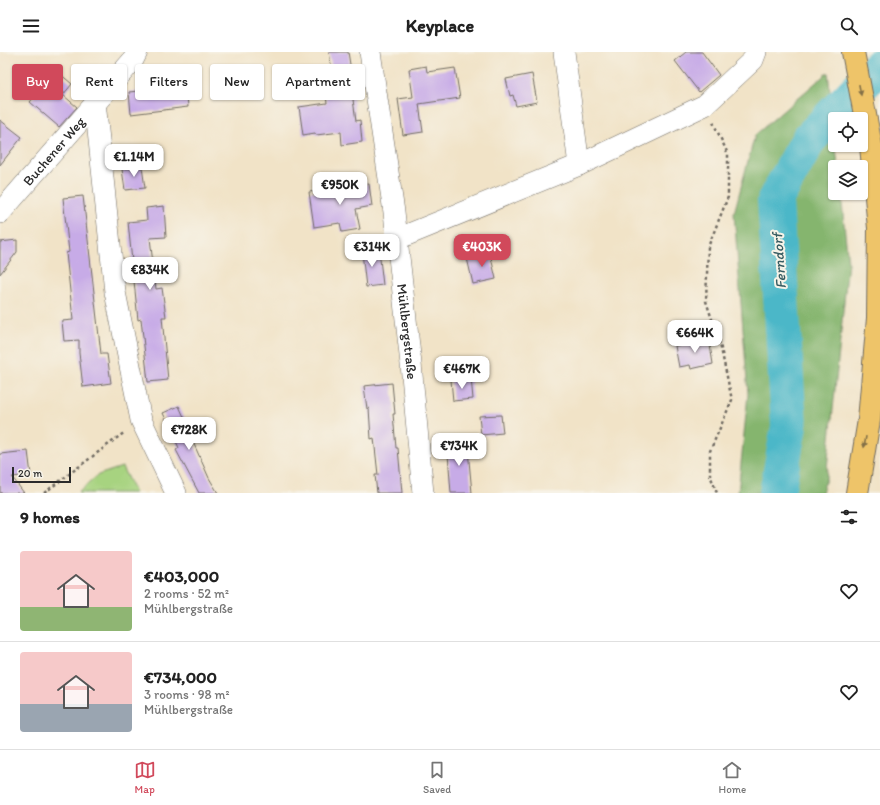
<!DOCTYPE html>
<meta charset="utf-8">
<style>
:root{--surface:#fff;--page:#f2f2f2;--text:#222;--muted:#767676;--line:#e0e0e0;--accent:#d1495b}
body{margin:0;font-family:Itim,sans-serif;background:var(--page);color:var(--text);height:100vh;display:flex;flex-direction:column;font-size:15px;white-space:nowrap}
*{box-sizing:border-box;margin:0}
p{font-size:13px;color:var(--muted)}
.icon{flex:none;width:22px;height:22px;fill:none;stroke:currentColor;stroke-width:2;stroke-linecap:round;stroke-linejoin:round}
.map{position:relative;height:441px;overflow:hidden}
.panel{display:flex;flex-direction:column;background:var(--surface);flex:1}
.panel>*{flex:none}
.hud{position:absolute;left:12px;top:12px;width:400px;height:36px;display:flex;gap:8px}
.controls{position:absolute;left:828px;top:60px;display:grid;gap:8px}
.controls a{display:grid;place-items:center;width:40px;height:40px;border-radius:4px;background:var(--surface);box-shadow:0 1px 3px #0004;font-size:20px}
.scale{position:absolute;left:12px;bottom:10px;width:59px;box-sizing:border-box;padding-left:4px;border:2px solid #2b2b2b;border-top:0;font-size:11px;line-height:14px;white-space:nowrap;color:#2b2b2b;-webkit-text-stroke:3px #f7f3e8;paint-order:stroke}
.price{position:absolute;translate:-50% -34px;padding:0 9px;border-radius:8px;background:#fff;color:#222;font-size:13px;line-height:26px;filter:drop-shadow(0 1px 2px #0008)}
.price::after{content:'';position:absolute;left:50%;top:24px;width:12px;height:9px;margin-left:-6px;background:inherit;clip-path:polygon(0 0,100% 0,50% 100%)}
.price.on{background:var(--accent);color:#fff}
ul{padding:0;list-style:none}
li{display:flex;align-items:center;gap:12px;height:100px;padding:0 20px}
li+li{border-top:1px solid var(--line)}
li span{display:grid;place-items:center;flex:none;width:112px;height:80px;border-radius:4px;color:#555}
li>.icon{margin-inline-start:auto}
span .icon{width:48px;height:48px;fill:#fffc;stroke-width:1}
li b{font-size:17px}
h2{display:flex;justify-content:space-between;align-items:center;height:48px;padding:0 20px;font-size:17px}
.pill{padding:0 14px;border-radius:4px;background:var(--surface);box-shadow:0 1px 3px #0004;font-size:14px;line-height:36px}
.pill.on{background:var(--accent);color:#fff}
header{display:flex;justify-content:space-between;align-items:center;height:52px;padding:0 20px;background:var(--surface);font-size:18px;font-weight:700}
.tab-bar{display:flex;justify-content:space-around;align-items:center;height:56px;border-top:1px solid var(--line);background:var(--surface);font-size:11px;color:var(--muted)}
.tab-bar a{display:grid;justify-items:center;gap:2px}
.tab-bar .on{color:var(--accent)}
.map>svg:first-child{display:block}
</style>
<header><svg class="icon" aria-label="menu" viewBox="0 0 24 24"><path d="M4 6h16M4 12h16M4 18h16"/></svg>Keyplace<svg class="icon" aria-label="search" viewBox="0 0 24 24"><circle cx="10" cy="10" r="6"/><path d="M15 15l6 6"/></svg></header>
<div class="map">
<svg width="880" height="441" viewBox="0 0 880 441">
<rect width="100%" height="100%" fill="#f7f3e8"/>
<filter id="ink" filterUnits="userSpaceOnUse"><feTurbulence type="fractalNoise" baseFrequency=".025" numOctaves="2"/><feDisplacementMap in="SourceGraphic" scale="8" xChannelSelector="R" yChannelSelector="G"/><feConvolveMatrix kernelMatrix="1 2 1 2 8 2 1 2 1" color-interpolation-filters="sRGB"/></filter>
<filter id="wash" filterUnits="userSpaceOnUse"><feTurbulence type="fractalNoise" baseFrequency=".012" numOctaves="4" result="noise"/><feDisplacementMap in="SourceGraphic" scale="16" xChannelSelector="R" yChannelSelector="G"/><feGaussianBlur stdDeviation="0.9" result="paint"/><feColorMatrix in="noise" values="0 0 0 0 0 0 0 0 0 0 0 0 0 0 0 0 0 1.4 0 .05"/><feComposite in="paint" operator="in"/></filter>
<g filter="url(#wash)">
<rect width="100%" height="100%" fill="#f1e3c7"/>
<!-- green -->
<path fill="#a7d380" stroke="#697f56" d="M 122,415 L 135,441 L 78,441 L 98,423 Z"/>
<!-- forest -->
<path fill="#85b56e" stroke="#58704c" d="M 828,20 L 838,115 L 835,115 L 835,141 L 841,141 L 848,211 L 826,426 L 822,441 L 738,441 L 748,342 L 734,161 L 755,83 Z"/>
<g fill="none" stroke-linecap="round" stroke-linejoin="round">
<!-- river -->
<path stroke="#4cb7c8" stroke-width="36" d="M 777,441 L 789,374 L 775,148 L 809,87 L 880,14"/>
</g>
<g id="blocks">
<!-- building -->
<g fill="#c7abe7">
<path d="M 329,0 L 348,0 L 352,25 L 350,26 L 356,69 L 360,68 L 362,90 L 342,93 L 341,80 L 316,83 L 315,81 L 303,83 L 299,55 L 327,51 L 326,44 L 336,42 Z"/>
<path d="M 686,0 L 702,0 L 719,23 L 699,40 L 675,9 Z"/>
<path d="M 181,14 L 182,31 L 186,31 L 188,55 L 131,62 L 129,40 L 165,36 L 163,15 Z"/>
<path d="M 426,14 L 427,20 L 455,16 L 460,46 L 419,52 L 423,80 L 403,83 L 398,47 L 413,45 L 409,17 Z"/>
<path d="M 52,15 L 72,32 L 63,43 L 77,55 L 59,75 L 30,50 L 35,44 L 31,41 Z"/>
<path d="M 532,22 L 537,50 L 516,54 L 513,43 L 510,44 L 506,27 Z"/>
<path d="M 0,68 L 22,85 L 0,113 Z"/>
<path d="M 142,115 L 145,136 L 125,138 L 122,117 Z"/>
<path d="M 369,132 L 372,154 L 356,157 L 360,177 L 342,180 L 340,171 L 314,175 L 309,140 Z"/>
<path d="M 83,144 L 101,302 L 107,302 L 111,331 L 83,335 L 79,301 L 79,288 L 64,289 L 62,269 L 73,268 L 66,201 L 69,200 L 63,146 Z"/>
<path d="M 164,154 L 166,185 L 150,186 L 156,237 L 162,236 L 166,265 L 162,265 L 168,328 L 148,330 L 141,267 L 138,268 L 128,170 L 147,168 L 146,156 Z"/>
<path d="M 17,188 L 17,200 L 0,222 L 0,190 Z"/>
<path d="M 379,198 L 383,233 L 366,235 L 362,200 Z"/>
<path d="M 490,201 L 496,227 L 473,232 L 467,206 Z"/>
<path d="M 709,287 L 713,312 L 691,317 L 690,313 L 679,315 L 675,294 Z"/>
<path d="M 471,326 L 473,347 L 453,349 L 451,328 Z"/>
<path d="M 392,331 L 395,362 L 393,362 L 396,396 L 398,396 L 402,441 L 377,441 L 375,423 L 378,423 L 374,386 L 371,387 L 369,356 L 367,357 L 364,334 Z"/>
<path d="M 179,354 L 195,389 L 193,390 L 209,426 L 218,441 L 199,441 L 176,398 L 179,396 L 163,361 Z"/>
<path d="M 501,363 L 503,381 L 481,383 L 479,364 Z"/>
<path d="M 467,387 L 472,441 L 451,441 L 447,389 Z"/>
<path d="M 28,399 L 31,423 L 12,425 L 24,441 L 0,441 L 0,402 Z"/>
</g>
</g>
</g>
<g filter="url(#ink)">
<use href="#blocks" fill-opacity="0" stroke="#706b62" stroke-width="1"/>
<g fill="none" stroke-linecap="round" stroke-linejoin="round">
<defs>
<g id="minor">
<path id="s1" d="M 370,0 L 394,160 L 411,312 L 423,441"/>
<path d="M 564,0 L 579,113"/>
<path d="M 95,50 L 115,240 L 141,368 L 176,441"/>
<path id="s2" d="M 0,161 L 133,8 L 137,0"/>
<path d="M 397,187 L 579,113 L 705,53 L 753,8 L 756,0"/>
</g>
<path id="highway" d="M 853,0 L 871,94 L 879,176 L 878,266 L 869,368 L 857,441"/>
</defs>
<!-- minor casing -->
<use href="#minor" stroke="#706b62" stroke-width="22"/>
<!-- highway casing -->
<use href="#highway" stroke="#706b62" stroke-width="24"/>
<!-- path -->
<g stroke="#706b62" stroke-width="2.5" stroke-dasharray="3 3" stroke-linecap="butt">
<path d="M 713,70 L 728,102 L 728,145 L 708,195 L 706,249 L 720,292 L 732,348 L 710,399 L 710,423 L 717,441"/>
<path d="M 44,441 L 125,380"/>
</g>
<!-- minor -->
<use href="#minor" stroke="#fff" stroke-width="21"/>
<!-- highway -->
<use href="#highway" stroke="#eec469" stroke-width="22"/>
</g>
<!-- one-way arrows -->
<defs><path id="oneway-solid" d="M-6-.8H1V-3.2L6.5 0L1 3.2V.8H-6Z"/></defs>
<g fill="#837047">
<use href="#oneway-solid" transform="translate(860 38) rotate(79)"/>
<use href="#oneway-solid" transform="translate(865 390) rotate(100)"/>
</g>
</g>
<g text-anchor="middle" stroke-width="4" stroke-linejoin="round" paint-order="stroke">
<!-- street labels -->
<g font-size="14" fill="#2b2b2b" stroke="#f7f3e8">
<text dy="5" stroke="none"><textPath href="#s2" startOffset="82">Buchener Weg</textPath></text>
<text dy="5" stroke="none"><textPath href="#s1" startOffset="282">Mühlbergstraße</textPath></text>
</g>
<!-- water labels -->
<g font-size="15" font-style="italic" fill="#375c62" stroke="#f7f3e8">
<text transform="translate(779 209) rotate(-94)" y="5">Ferndorf</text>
</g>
</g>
</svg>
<div class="controls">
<a><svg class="icon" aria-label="locate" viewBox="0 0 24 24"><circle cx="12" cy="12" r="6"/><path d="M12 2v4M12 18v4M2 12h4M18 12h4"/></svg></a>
<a><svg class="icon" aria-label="layers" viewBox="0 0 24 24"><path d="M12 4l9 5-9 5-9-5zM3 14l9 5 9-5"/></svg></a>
</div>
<div class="scale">20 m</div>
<b class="price" style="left:134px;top:126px">€1.14M</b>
<b class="price" style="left:340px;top:154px">€950K</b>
<b class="price" style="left:372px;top:216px">€314K</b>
<b class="price on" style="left:482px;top:216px">€403K</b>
<b class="price" style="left:150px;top:239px">€834K</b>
<b class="price" style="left:695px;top:302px">€664K</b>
<b class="price" style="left:462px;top:338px">€467K</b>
<b class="price" style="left:189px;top:399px">€728K</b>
<b class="price" style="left:459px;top:415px">€734K</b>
<div class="hud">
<a class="pill on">Buy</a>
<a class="pill">Rent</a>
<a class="pill">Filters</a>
<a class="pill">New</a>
<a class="pill">Apartment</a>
</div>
</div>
<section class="panel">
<h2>9 homes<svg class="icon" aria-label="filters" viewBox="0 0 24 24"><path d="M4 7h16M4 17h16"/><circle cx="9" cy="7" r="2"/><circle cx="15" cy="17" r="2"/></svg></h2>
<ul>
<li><span style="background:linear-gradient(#f6c9c9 70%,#8fb573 0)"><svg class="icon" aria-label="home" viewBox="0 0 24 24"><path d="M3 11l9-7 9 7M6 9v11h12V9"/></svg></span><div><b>€403,000</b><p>2 rooms · 52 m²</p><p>Mühlbergstraße</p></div><svg class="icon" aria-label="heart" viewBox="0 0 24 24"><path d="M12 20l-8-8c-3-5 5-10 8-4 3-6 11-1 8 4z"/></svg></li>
<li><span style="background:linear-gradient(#f6c9c9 65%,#9aa5b1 0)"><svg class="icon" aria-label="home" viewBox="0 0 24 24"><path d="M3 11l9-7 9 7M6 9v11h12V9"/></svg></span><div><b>€734,000</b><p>3 rooms · 98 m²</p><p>Mühlbergstraße</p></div><svg class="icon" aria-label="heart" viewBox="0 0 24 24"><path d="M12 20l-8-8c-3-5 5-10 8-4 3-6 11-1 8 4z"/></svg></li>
</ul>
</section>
<nav class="tab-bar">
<a class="on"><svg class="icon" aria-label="map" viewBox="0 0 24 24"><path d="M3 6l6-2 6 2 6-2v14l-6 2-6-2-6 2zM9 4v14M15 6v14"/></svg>Map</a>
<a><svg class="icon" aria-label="saved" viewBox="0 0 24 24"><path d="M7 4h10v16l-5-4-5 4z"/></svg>Saved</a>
<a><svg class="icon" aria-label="home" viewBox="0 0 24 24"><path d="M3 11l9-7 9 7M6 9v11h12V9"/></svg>Home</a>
</nav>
